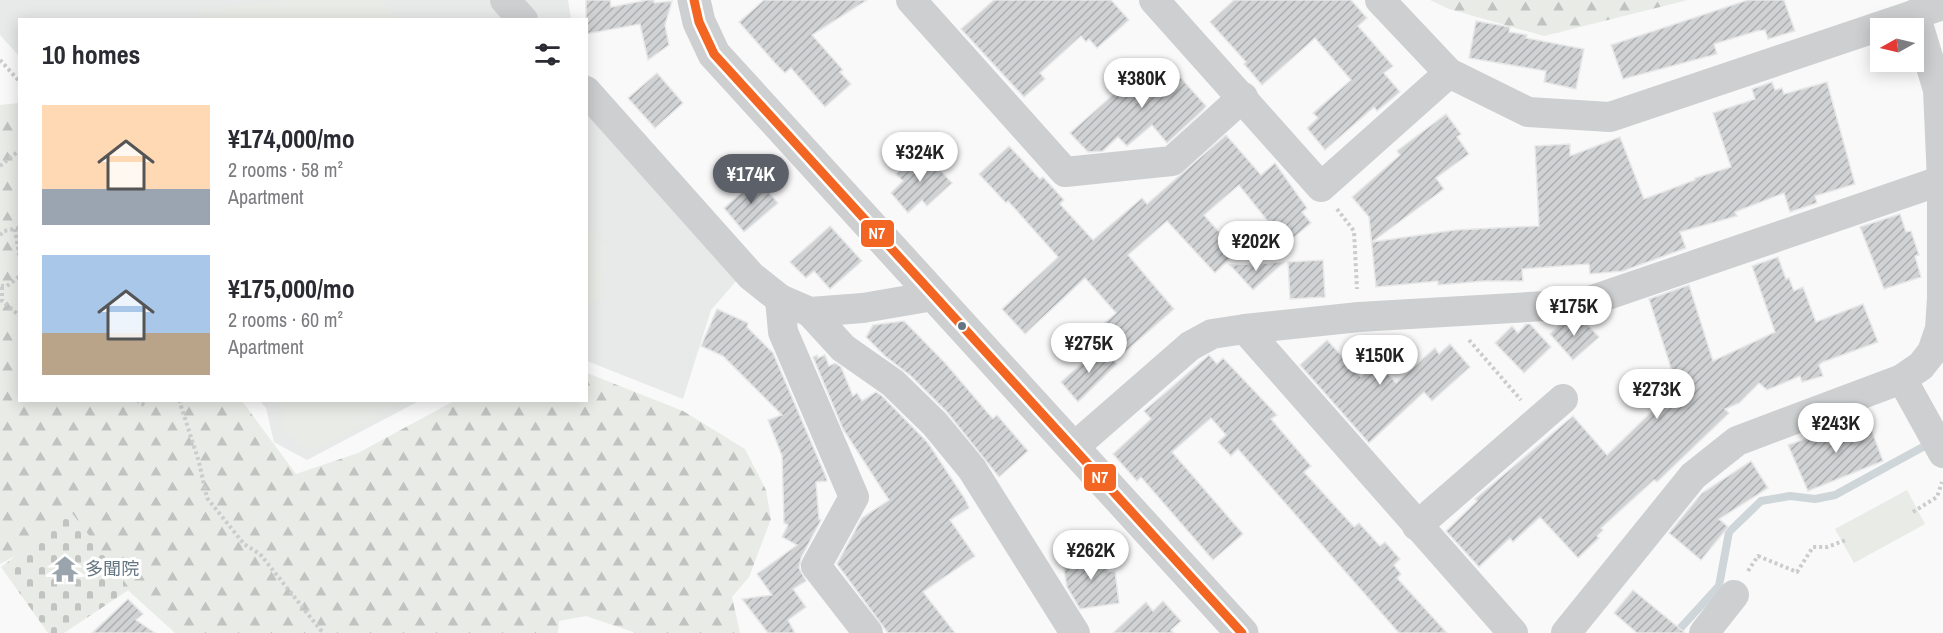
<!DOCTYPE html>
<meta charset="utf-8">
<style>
:root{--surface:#fff;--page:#f7f7f7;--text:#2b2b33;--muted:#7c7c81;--accent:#5c6169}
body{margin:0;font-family:"Archivo Narrow","Noto Sans JP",sans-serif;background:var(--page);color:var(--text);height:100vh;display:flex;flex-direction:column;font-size:22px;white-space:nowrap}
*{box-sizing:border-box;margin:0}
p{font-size:20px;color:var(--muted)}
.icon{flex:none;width:33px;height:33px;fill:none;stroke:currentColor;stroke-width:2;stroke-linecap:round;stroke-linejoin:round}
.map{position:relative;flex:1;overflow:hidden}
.sheet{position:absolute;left:18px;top:18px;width:570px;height:384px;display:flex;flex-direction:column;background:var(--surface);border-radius:0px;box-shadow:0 3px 15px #0003}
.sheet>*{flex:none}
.needle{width:39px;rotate:262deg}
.tools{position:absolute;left:1870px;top:18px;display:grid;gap:12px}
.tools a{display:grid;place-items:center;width:54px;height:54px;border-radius:0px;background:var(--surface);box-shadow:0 3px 15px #0003;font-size:30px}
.price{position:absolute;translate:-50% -51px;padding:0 14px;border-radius:21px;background:#fff;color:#222;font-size:20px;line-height:39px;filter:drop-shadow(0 2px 3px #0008)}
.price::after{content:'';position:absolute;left:50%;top:36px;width:18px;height:14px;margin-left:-9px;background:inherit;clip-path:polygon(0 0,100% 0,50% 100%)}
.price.current{background:var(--accent);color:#fff}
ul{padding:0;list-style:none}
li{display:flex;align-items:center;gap:18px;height:150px;padding:0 24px}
li span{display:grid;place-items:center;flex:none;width:168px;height:120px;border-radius:0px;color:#555}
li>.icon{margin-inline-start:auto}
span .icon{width:72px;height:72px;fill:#fffc;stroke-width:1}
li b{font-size:26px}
h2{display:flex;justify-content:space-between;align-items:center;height:72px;padding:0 24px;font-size:26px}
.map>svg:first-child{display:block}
</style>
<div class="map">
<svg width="1943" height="633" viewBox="0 0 1943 633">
<defs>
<pattern id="forest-firs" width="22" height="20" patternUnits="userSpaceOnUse" patternTransform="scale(1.5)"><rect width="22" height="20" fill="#e8ebe6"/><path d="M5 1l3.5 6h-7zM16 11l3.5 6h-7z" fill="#c0c3c0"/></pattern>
<pattern id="cemetery-stones" width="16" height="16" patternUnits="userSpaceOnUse" patternTransform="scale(1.5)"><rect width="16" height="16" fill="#e8ebe6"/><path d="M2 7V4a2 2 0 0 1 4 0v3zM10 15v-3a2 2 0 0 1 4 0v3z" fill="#c0c3c0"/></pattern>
<pattern id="building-hatch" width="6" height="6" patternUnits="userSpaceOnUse" patternTransform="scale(1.5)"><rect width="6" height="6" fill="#d0d2d3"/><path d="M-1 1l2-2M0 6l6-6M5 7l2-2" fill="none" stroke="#acafb1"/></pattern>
</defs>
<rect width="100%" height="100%" fill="#f9f9f9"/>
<!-- built -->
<g fill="#e8e9e9">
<path d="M 0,0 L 568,0 L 571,19 L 20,20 L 19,56 L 0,35 Z"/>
<path d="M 586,72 L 751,264 L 711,310 L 683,399 L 587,361 Z"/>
<path d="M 260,401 L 419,401 L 307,460 L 274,442 L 266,408 Z"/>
</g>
<!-- green -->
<g fill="#e8ebe6">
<path d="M 284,0 L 382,0 L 400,19 L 195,19 L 205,10 Z"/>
<path d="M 587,225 L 607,247 L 601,298 L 587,306 Z"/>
<path d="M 274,401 L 406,401 L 310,451 L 284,431 L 281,411 Z"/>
<path d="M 1907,490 L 1925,524 L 1854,563 L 1835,529 Z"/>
</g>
<!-- forest -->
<g fill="url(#forest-firs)">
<path d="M 1430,0 L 1688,0 L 1544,36 L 1449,9 Z"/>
<path d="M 19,103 L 20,400 L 242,401 L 296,474 L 358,453 L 454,401 L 586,400 L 587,373 L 683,411 L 745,449 L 766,490 L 771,519 L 749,577 L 732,597 L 740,633 L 636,633 L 586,616 L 559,621 L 558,633 L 175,633 L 63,531 L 0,564 L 0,105 Z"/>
</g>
<!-- cemetery -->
<path fill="url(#cemetery-stones)" d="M 72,513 L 130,589 L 64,633 L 48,633 L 1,567 Z"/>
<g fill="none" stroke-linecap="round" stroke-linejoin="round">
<!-- stream -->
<path stroke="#ced6d9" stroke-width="8" d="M 1676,633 L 1719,586 L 1729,532 L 1761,501 L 1790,496 L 1815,499 L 1835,495 L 1932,442"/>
</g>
<!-- building -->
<g fill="url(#building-hatch)" stroke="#e8e8e8" stroke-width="1.5">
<path d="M 586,0 L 610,0 L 611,7 L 647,0 L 654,0 L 654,3 L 672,1 L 665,25 L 669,45 L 648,60 L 640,24 L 586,34 Z"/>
<path d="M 764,0 L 867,0 L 812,35 L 843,70 L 840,72 L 851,84 L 825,107 L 791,68 L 785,73 L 775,63 L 739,22 Z"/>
<path d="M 994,0 L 1111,0 L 1129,20 L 1097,48 L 1089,39 L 1086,42 L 1081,36 L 1040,73 L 1045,79 L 1024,97 L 961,29 Z"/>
<path d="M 1234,0 L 1351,0 L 1367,18 L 1358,26 L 1393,66 L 1384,73 L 1400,92 L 1377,111 L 1374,107 L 1325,150 L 1307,128 L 1318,118 L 1313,113 L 1351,80 L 1315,38 L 1262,85 L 1244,64 L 1246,62 L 1210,22 Z"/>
<path d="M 1748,0 L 1784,0 L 1795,31 L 1768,39 L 1765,30 L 1757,31 L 1714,44 L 1717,54 L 1623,79 L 1611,45 Z"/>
<path d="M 1476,21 L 1510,27 L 1509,32 L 1527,35 L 1526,38 L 1584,49 L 1576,89 L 1544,82 L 1546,71 L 1469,58 Z"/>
<path d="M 1163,58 L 1206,106 L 1203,110 L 1167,143 L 1152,125 L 1127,146 L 1118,137 L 1103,151 L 1088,152 L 1070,133 L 1152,60 L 1155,64 Z"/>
<path d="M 657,73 L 683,103 L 655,128 L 628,98 Z"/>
<path d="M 1772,82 L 1775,90 L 1782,88 L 1784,94 L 1827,82 L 1855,184 L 1815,196 L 1817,203 L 1790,212 L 1784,193 L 1735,212 L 1737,216 L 1680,232 L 1686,248 L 1623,271 L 1590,274 L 1589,264 L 1522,269 L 1523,281 L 1484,281 L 1438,285 L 1438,281 L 1376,287 L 1369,217 L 1352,197 L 1400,155 L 1397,151 L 1446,114 L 1461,134 L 1457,137 L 1469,154 L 1436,178 L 1444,189 L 1372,242 L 1455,230 L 1539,226 L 1535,146 L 1570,144 L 1570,156 L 1620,137 L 1644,199 L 1695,180 L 1695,178 L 1731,167 L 1713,113 L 1755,99 L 1752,89 Z"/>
<path d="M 1226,135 L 1261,175 L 1275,163 L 1307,208 L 1302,212 L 1311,223 L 1286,244 L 1239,185 L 1204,215 L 1237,252 L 1215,273 L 1167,221 L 1128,255 L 1174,309 L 1125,352 L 1102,325 L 1116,313 L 1085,278 L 1025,334 L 1002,309 L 1058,257 L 1008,201 L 1006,203 L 979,174 L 1009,146 L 1040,179 L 1043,177 L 1064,200 L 1060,204 L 1093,240 L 1142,198 L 1147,204 Z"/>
<path d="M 922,150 L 952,183 L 927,206 L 922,200 L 908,213 L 891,193 L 903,181 L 896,174 Z"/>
<path d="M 757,179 L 778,203 L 744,232 L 724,208 Z"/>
<path d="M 1900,214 L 1906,232 L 1911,231 L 1919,255 L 1915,256 L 1921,277 L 1884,289 L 1860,227 Z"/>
<path d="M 830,226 L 862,261 L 830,289 L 814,271 L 806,278 L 790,262 Z"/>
<path d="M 1778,257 L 1786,279 L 1789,278 L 1794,291 L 1803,287 L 1816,322 L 1863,304 L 1878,342 L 1823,362 L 1819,365 L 1823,376 L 1802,382 L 1800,376 L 1767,390 L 1759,383 L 1739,403 L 1725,409 L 1729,413 L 1657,482 L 1654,480 L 1601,528 L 1603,530 L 1597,536 L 1599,538 L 1578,558 L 1540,517 L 1513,542 L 1510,538 L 1479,567 L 1446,531 L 1477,501 L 1475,499 L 1573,416 L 1607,455 L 1677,387 L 1649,299 L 1689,285 L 1713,361 L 1775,332 L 1752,266 Z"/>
<path d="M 1323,260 L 1325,297 L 1290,299 L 1288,262 Z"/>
<path d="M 1284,262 L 1253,290 L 1230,265 Z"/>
<path d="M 717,309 L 748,323 L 747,327 L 773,353 L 826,477 L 827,481 L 816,482 L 819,519 L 821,520 L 801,558 L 799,568 L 806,581 L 793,589 L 806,607 L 788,620 L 795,633 L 768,633 L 742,599 L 772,595 L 757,574 L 797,545 L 782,537 L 788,525 L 784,523 L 782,456 L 768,420 L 782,415 L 723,356 L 701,346 Z"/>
<path d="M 904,321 L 946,364 L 993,419 L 997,415 L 1028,451 L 999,477 L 947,412 L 911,376 L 885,356 L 866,337 L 873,325 Z"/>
<path d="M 1584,321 L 1599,337 L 1573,360 L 1550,334 L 1563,322 Z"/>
<path d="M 1526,324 L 1530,324 L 1551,347 L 1524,373 L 1495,343 L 1512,326 L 1518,333 Z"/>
<path d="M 1327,340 L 1361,377 L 1377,362 L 1396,383 L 1435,348 L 1439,354 L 1450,344 L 1470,367 L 1432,401 L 1424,392 L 1369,443 L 1300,365 Z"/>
<path d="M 1101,346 L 1117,364 L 1078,402 L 1061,382 Z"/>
<path d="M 817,355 L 818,358 L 825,355 L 829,366 L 835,363 L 841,367 L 853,396 L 857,393 L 862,401 L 876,392 L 882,396 L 928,443 L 965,499 L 969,508 L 950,520 L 975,556 L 923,592 L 955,633 L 888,633 L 837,564 L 862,518 L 889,500 L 843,429 L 813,357 Z"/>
<path d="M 1209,355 L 1217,364 L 1223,358 L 1277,415 L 1271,419 L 1311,466 L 1304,472 L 1354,527 L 1359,523 L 1380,546 L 1385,542 L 1400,559 L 1394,565 L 1401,574 L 1397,578 L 1447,633 L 1399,633 L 1238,449 L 1231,456 L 1218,442 L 1226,435 L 1211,418 L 1172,452 L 1243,534 L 1213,560 L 1141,477 L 1137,481 L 1113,454 L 1151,419 L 1144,411 Z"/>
<path d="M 1867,418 L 1883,461 L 1808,491 L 1788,445 Z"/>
<path d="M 1751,461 L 1768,488 L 1719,519 L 1728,527 L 1701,560 L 1669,533 L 1702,493 Z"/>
<path d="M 1105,552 L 1108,572 L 1115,571 L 1119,603 L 1080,609 L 1067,587 L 1062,558 Z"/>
<path d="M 1633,590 L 1685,633 L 1637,633 L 1614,613 Z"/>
<path d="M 128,599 L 143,614 L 136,620 L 155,633 L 92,633 Z"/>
<path d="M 1163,601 L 1181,621 L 1171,630 L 1174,633 L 1113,633 L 1146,602 L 1153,611 Z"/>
</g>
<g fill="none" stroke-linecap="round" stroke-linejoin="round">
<!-- path -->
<g stroke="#cbcccd" stroke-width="4" stroke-dasharray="3 3" stroke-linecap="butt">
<path d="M 0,60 L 20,82"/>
<path d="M 0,166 L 20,150"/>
<path d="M 1337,209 L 1354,231 L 1357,289"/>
<path d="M 15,229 L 20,260"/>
<path d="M 0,235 L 4,231 L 19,228"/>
<path d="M 1,286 L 7,286 L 20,276"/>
<path d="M 2,287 L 2,301 L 20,316"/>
<path d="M 1469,340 L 1521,400"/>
<path d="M 137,400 L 144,405"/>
<path d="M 179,400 L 199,462 L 207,498 L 244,544 L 260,554 L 323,633"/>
<path d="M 1913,512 L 1937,497 L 1942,482"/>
<path d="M 1748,571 L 1758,556 L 1797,572 L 1813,547 L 1827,547 L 1846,540"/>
</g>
<!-- minor -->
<g stroke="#cecfd0" stroke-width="30">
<path d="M 505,0 L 523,20"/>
<path d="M 911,0 L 1065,172 L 1172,161 L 1243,97"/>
<path d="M 1154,0 L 1321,187 L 1449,73"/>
<path d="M 1380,0 L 1449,73 L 1528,112 L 1610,117 L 1943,5"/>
<path d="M 586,91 L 751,276 L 780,299 L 810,312 L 863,308 L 933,296"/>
<path d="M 780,299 L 783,332 L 854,497 L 816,566 L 868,633"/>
<path d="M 810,312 L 843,348 L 893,383 L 935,424 L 972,469 L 1075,633"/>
<path d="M 1245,329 L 1513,633"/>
<path d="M 1902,379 L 1943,453"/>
<path d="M 1073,448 L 1190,346 L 1212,334 L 1245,329 L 1359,317 L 1581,304 L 1943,180"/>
<path d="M 1417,526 L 1563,399"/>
<path d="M 1566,633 L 1693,476 L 1737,441 L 1902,379 L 1921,366 L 1932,352 L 1940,329 L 1942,298 L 1942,180 L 1938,90 L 1915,14"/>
<path d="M 1704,633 L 1734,595"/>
</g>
<!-- tertiary -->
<path stroke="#cecfd0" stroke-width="33" d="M 694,0 L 699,22 L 714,54 L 1242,633"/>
<defs>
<path id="bus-1" d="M 694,0 L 699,22 L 714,54 L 1242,633"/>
</defs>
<!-- bus-1 casing -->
<use href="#bus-1" stroke="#fff" stroke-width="14"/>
<!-- bus-1 -->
<use href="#bus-1" stroke="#f26522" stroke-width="9"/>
</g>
<!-- icons -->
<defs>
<symbol id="temple-bare" viewBox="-9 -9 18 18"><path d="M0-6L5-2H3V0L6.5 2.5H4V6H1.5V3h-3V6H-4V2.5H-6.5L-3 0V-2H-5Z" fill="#99a4ac" stroke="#fff" stroke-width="2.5" paint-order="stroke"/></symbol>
</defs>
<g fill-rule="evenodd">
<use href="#temple-bare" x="46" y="550" width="38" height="38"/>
</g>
<!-- markers -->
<circle fill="#657683" stroke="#fff" stroke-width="2" cx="962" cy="326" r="5"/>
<g text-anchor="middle" stroke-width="6" stroke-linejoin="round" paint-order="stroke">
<!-- poi labels -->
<g font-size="18" fill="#657683" stroke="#fff" text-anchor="start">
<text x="85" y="575">多聞院</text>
</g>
</g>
<g stroke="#fff" stroke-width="2">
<rect x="860" y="219" width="35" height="29" rx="6" fill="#f26522"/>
<rect x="1083" y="463" width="34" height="29" rx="6" fill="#f26522"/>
</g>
<g font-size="16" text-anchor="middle" font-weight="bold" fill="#fff">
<text x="877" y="239">N7</text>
<text x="1100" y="483">N7</text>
</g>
</svg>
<div class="tools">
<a><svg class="needle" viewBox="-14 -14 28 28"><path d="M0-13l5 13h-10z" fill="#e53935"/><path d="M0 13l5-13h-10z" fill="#7c7c81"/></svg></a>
</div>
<b class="price" style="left:1142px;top:109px">¥380K</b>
<b class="price" style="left:920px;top:183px">¥324K</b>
<b class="price current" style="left:751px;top:205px">¥174K</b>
<b class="price" style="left:1256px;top:272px">¥202K</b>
<b class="price" style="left:1574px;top:337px">¥175K</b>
<b class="price" style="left:1089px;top:374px">¥275K</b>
<b class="price" style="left:1380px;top:386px">¥150K</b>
<b class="price" style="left:1657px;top:420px">¥273K</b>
<b class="price" style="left:1836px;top:454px">¥243K</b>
<b class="price" style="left:1091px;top:581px">¥262K</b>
<section class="sheet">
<h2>10 homes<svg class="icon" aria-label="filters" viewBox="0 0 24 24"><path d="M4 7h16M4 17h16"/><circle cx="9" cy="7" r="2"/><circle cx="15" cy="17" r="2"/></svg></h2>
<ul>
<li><span style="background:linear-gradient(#ffd9b3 70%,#9aa5b1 0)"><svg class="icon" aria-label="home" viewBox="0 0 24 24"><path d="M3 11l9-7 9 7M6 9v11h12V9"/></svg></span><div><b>¥174,000/mo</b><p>2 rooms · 58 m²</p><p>Apartment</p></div></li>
<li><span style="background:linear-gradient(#a9c7e8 65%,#b9a48a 0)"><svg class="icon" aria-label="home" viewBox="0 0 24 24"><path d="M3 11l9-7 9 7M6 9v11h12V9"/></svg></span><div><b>¥175,000/mo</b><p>2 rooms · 60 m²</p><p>Apartment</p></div></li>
</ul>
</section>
</div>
